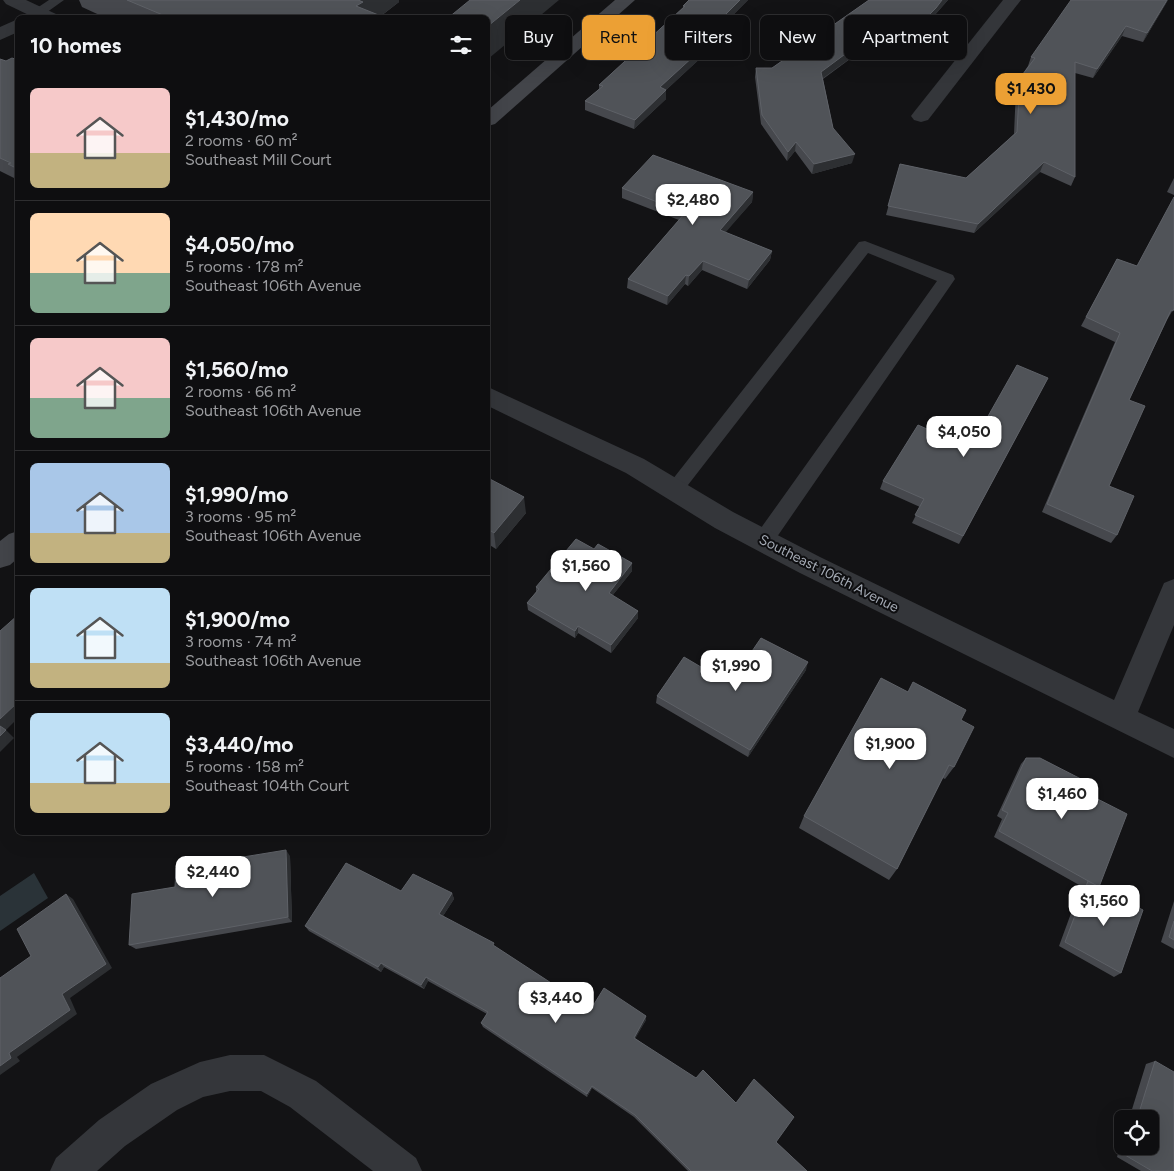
<!DOCTYPE html>
<meta charset="utf-8">
<style>
:root{--surface:#0e0e10;--page:#171719;--text:#f1f3f6;--muted:#9b9c9f;--line:#2e2e30;--accent:#eca034}
body{margin:0;font-family:Figtree,sans-serif;background:var(--page);color:var(--text);height:100vh;display:flex;flex-direction:column;font-size:19px;white-space:nowrap}
*{box-sizing:border-box;margin:0}
p{font-size:16px;color:var(--muted)}
.icon{flex:none;width:28px;height:28px;fill:none;stroke:currentColor;stroke-width:2;stroke-linecap:round;stroke-linejoin:round}
.map{position:relative;flex:1;overflow:hidden}
.drawer{position:absolute;left:15px;top:15px;width:475px;height:820px;display:flex;flex-direction:column;background:var(--surface);border-radius:8px;box-shadow:0 5px 20px #0002,0 0 0 1px var(--line)}
.drawer>*{flex:none}
.guide{position:absolute;left:505px;top:15px;width:475px;height:45px;display:flex;gap:10px}
.tools{position:absolute;left:1114px;top:1110px;display:grid;gap:10px}
.tools a{display:grid;place-items:center;width:45px;height:45px;border-radius:8px;background:var(--surface);box-shadow:0 5px 20px #0002,0 0 0 1px var(--line);font-size:25px}
.price{position:absolute;translate:-50% -42px;padding:0 11px;border-radius:10px;background:#fff;color:#222;font-size:16px;line-height:32px;filter:drop-shadow(0 1px 2px #0008)}
.price::after{content:'';position:absolute;left:50%;top:30px;width:15px;height:11px;margin-left:-8px;background:inherit;clip-path:polygon(0 0,100% 0,50% 100%)}
.price.selected{background:var(--accent);color:#111}
ul{padding:0;list-style:none}
li{display:flex;align-items:center;gap:15px;height:125px;padding:0 15px}
li+li{border-top:1px solid var(--line)}
li span{display:grid;place-items:center;flex:none;width:140px;height:100px;border-radius:8px;color:#555}
li>.icon{margin-inline-start:auto}
span .icon{width:60px;height:60px;fill:#fffc;stroke-width:1}
li b{font-size:21px}
h2{display:flex;justify-content:space-between;align-items:center;height:60px;padding:0 15px;font-size:21px}
.chip{padding:0 18px;border-radius:8px;background:var(--surface);box-shadow:0 5px 20px #0002,0 0 0 1px var(--line);font-size:18px;line-height:45px}
.chip.selected{background:var(--accent);color:#111}
.map>svg:first-child{display:block}
</style>
<div class="map">
<svg width="1174" height="1171" viewBox="0 0 1174 1171">
<rect width="100%" height="100%" fill="#131315"/>
<!-- water -->
<path fill="#2a3338" d="M 34,873 L 48,898 L 0,931 L 0,896 Z"/>
<g fill="none" stroke-linecap="round" stroke-linejoin="round">
<!-- lane -->
<g fill="#34363a" fill-rule="evenodd">
<path d="M 49,0 L 64,0 L 43,15 L 33,15 L 31,12 Z"/>
<path d="M 865,241 L 953,275 L 955,279 L 770,547 L 763,549 L 756,547 L 753,541 L 756,535 L 937,281 L 868,253 L 681,494 L 674,496 L 667,494 L 665,489 L 859,242 Z"/>
</g>
<!-- street -->
<g fill="#34363a" fill-rule="evenodd">
<path d="M 3,0 L 26,0 L 56,14 L 59,18 L 35,18 L 6,4 Z"/>
<path d="M 1003,0 L 1021,0 L 928,120 L 921,122 L 914,120 L 911,116 L 914,112 Z"/>
<path d="M 18,19 L 18,32 L 0,40 L 0,27 Z"/>
<path d="M 488,387 L 644,459 L 733,512 L 820,557 L 1114,700 L 1164,583 L 1174,579 L 1174,625 L 1138,712 L 1174,729 L 1174,758 L 800,573 L 715,528 L 626,473 L 488,406 Z"/>
<path d="M 230,1055 L 264,1055 L 316,1081 L 416,1158 L 422,1171 L 373,1171 L 290,1107 L 261,1091 L 230,1091 L 203,1097 L 177,1110 L 125,1146 L 97,1171 L 50,1171 L 56,1158 L 99,1120 L 151,1084 L 200,1062 Z"/>
</g>
<!-- secondary -->
<g fill="#43454a" fill-rule="evenodd">
<path d="M 615,0 L 635,0 L 495,124 L 488,126 L 488,110 Z"/>
<path d="M 18,531 L 18,558 L 10,565 L 0,568 L 0,541 L 9,534 Z"/>
</g>
</g>
<!-- wall -->
<g fill="#46484d">
<path d="M 79,0 L 399,0 L 399,2 L 381,16 L 386,18 L 106,18 L 82,7 Z"/>
<path d="M 689,0 L 748,0 L 704,44 L 705,54 L 666,90 L 666,99 L 634,129 L 585,110 L 585,101 L 599,89 L 599,85 L 683,8 L 683,6 Z"/>
<path d="M 869,0 L 948,0 L 933,17 L 903,48 L 877,39 L 823,79 L 833,128 L 852,163 L 812,174 L 795,151 L 787,161 L 761,124 L 755,77 L 756,68 L 772,68 Z"/>
<path d="M 1168,0 L 1143,42 L 1122,36 L 1093,78 L 1075,73 L 1075,177 L 1071,186 L 1040,172 L 974,233 L 886,215 L 900,164 L 966,178 L 1014,134 L 1016,88 L 1020,78 L 1028,66 L 1031,57 Z"/>
<path d="M 0,59 L 6,61 L 18,60 L 18,182 L 16,179 L 0,171 Z"/>
<path d="M 1174,178 L 1174,195 L 1167,192 Z"/>
<path d="M 622,188 L 753,192 L 752,202 L 725,232 L 772,251 L 770,260 L 747,289 L 702,270 L 688,286 L 685,284 L 667,305 L 627,288 L 628,279 L 679,220 L 622,198 Z"/>
<path d="M 1117,259 L 1137,266 L 1174,308 L 1167,320 L 1129,400 L 1109,486 L 1117,535 L 1111,543 L 1042,512 L 1115,342 L 1081,326 Z"/>
<path d="M 1048,378 L 959,544 L 912,523 L 920,507 L 880,489 L 883,481 L 970,448 Z"/>
<path d="M 488,478 L 526,513 L 496,549 L 488,544 Z"/>
<path d="M 594,549 L 632,563 L 632,571 L 612,596 L 638,611 L 638,618 L 611,653 L 578,633 L 575,638 L 528,610 L 527,603 L 536,592 L 536,587 Z"/>
<path d="M 746,660 L 806,670 L 748,757 L 656,703 L 657,696 L 723,680 Z"/>
<path d="M 961,720 L 954,767 L 945,779 L 943,778 L 897,869 L 889,880 L 799,828 L 804,816 Z"/>
<path d="M 1026,758 L 1076,788 L 1099,887 L 1121,973 L 1114,977 L 1059,946 L 1081,886 L 994,837 L 1002,819 L 997,816 L 1021,764 Z"/>
<path d="M 290,856 L 292,922 L 136,949 L 129,945 L 175,887 Z"/>
<path d="M 401,891 L 452,893 L 454,899 L 443,916 L 495,947 L 591,1009 L 646,1016 L 646,1020 L 635,1038 L 776,1142 L 807,1171 L 688,1171 L 634,1117 L 592,1088 L 587,1097 L 483,1027 L 481,1023 L 487,1014 L 428,981 L 424,989 L 384,967 L 381,972 L 309,931 L 305,926 Z"/>
<path d="M 1174,901 L 1174,949 L 1161,942 Z"/>
<path d="M 1155,1061 L 1174,1171 L 1141,1171 L 1117,1157 L 1122,1140 L 1122,1146 L 1150,1146 L 1150,1119 L 1129,1119 L 1146,1064 Z"/>
</g>
<!-- shaded-wall -->
<g fill="#2d2f32">
<path d="M 356,0 L 399,0 L 399,2 L 378,18 L 358,18 Z"/>
<path d="M 520,0 L 559,0 L 488,59 L 488,26 Z"/>
<path d="M 740,0 L 748,0 L 697,51 L 698,42 Z"/>
<path d="M 942,0 L 948,0 L 933,17 L 903,48 L 905,39 Z"/>
<path d="M 1167,0 L 1168,0 L 1143,42 L 1147,33 Z"/>
<path d="M 1126,26 L 1122,36 L 1093,78 L 1097,69 Z"/>
<path d="M 879,29 L 877,39 L 819,81 L 821,72 Z"/>
<path d="M 706,45 L 705,54 L 666,90 L 666,99 L 634,129 L 635,120 L 660,87 Z"/>
<path d="M 796,142 L 795,151 L 787,161 L 788,152 Z"/>
<path d="M 855,154 L 852,163 L 812,174 L 814,164 Z"/>
<path d="M 1044,162 L 1040,172 L 974,233 L 978,224 Z"/>
<path d="M 753,192 L 752,202 L 719,240 L 720,230 Z"/>
<path d="M 772,251 L 770,260 L 747,289 L 749,280 Z"/>
<path d="M 703,261 L 702,270 L 688,286 L 689,276 Z"/>
<path d="M 686,275 L 685,284 L 667,305 L 668,296 Z"/>
<path d="M 524,497 L 526,513 L 496,549 L 494,533 Z"/>
<path d="M 632,563 L 632,571 L 608,601 L 609,593 Z"/>
<path d="M 638,611 L 638,618 L 611,653 L 611,645 Z"/>
<path d="M 578,626 L 578,633 L 575,638 L 575,631 Z"/>
<path d="M 808,662 L 806,670 L 748,757 L 750,750 Z"/>
<path d="M 18,702 L 18,718 L 5,731 L 0,727 L 0,719 Z"/>
<path d="M 6,730 L 14,738 L 0,752 L 0,736 Z"/>
<path d="M 286,850 L 290,856 L 292,922 L 288,917 Z"/>
<path d="M 452,893 L 454,899 L 441,919 L 439,914 Z"/>
<path d="M 66,894 L 73,899 L 112,968 L 70,998 L 77,1014 L 17,1057 L 20,1061 L 0,1075 L 0,1066 L 9,1053 L 62,994 Z"/>
<path d="M 381,963 L 384,967 L 381,972 L 378,967 Z"/>
<path d="M 426,977 L 428,981 L 424,989 L 421,985 Z"/>
<path d="M 646,1016 L 646,1020 L 634,1041 L 634,1038 Z"/>
<path d="M 592,1086 L 592,1088 L 587,1097 L 587,1094 Z"/>
</g>
<!-- building -->
<g fill="#505358" stroke="#5e6167">
<path d="M 127,0 L 358,0 L 363,2 L 356,6 L 386,18 L 170,18 Z"/>
<path d="M 470,0 L 520,0 L 488,26 L 488,18 L 448,18 Z"/>
<path d="M 689,0 L 740,0 L 698,42 L 706,45 L 660,87 L 666,90 L 635,120 L 585,101 L 603,86 L 599,85 L 685,6 L 683,6 Z"/>
<path d="M 869,0 L 942,0 L 936,8 L 905,39 L 879,29 L 821,72 L 833,128 L 855,154 L 814,164 L 796,142 L 788,152 L 762,115 L 756,68 L 772,68 Z"/>
<path d="M 1071,0 L 1167,0 L 1147,33 L 1126,26 L 1097,69 L 1075,62 L 1075,177 L 1044,162 L 978,224 L 888,206 L 900,164 L 966,178 L 1017,132 L 1020,78 L 1035,58 L 1031,57 Z"/>
<path d="M 12,58 L 18,60 L 18,169 L 8,164 L 11,163 L 0,158 L 0,59 L 6,61 Z"/>
<path d="M 653,155 L 753,192 L 720,230 L 772,251 L 749,280 L 703,261 L 689,276 L 686,275 L 668,296 L 628,279 L 685,213 L 622,188 Z"/>
<path d="M 1174,197 L 1174,308 L 1173,311 L 1171,310 L 1129,400 L 1145,406 L 1109,486 L 1134,496 L 1117,535 L 1047,504 L 1120,333 L 1086,317 L 1117,259 L 1137,266 Z"/>
<path d="M 1017,365 L 1048,378 L 963,536 L 915,515 L 924,499 L 883,481 L 918,425 L 970,448 Z"/>
<path d="M 488,478 L 524,497 L 494,533 L 488,529 Z"/>
<path d="M 576,539 L 594,549 L 598,544 L 632,563 L 609,593 L 638,611 L 611,645 L 578,626 L 575,631 L 527,603 L 539,589 L 536,587 Z"/>
<path d="M 18,615 L 18,702 L 0,719 L 0,631 Z"/>
<path d="M 761,638 L 808,662 L 750,750 L 657,696 L 684,657 L 723,680 L 739,657 L 746,660 Z"/>
<path d="M 881,678 L 908,692 L 913,682 L 966,710 L 961,720 L 974,727 L 954,767 L 949,765 L 897,869 L 804,816 Z"/>
<path d="M 0,726 L 6,730 L 0,736 Z"/>
<path d="M 1026,758 L 1040,758 L 1081,779 L 1076,788 L 1127,814 L 1099,887 L 999,831 L 1008,813 L 1002,810 Z"/>
<path d="M 286,850 L 288,917 L 129,945 L 132,894 L 175,887 L 176,868 Z"/>
<path d="M 346,863 L 401,891 L 413,874 L 452,893 L 439,914 L 494,943 L 493,945 L 591,1009 L 604,988 L 646,1016 L 634,1038 L 696,1078 L 703,1070 L 736,1103 L 754,1079 L 794,1117 L 776,1142 L 807,1171 L 691,1171 L 635,1115 L 592,1086 L 587,1094 L 481,1023 L 488,1012 L 426,977 L 421,985 L 381,963 L 378,967 L 305,926 Z"/>
<path d="M 1088,881 L 1143,910 L 1121,973 L 1065,942 Z"/>
<path d="M 66,894 L 106,964 L 62,994 L 70,1010 L 9,1053 L 11,1058 L 0,1066 L 0,978 L 31,956 L 17,929 Z"/>
<path d="M 1174,921 L 1174,940 L 1169,937 Z"/>
<path d="M 1155,1061 L 1174,1072 L 1174,1171 L 1152,1171 L 1125,1155 L 1128,1146 L 1150,1146 L 1150,1119 L 1137,1119 Z"/>
</g>
<g text-anchor="middle" stroke-width="4" stroke-linejoin="round" paint-order="stroke">
<!-- street labels -->
<g font-size="14" fill="#a5abb5" stroke="#0e0e10">
<text transform="translate(829 573) rotate(27)" y="5">Southeast 106th Avenue</text>
</g>
</g>
</svg>
<div class="tools">
<a><svg class="icon" aria-label="locate" viewBox="0 0 24 24"><circle cx="12" cy="12" r="6"/><path d="M12 2v4M12 18v4M2 12h4M18 12h4"/></svg></a>
</div>
<b class="price selected" style="left:1031px;top:115px">$1,430</b>
<b class="price" style="left:693px;top:226px">$2,480</b>
<b class="price" style="left:964px;top:458px">$4,050</b>
<b class="price" style="left:586px;top:592px">$1,560</b>
<b class="price" style="left:736px;top:692px">$1,990</b>
<b class="price" style="left:890px;top:770px">$1,900</b>
<b class="price" style="left:1062px;top:820px">$1,460</b>
<b class="price" style="left:213px;top:898px">$2,440</b>
<b class="price" style="left:1104px;top:927px">$1,560</b>
<b class="price" style="left:556px;top:1024px">$3,440</b>
<div class="guide">
<a class="chip">Buy</a>
<a class="chip selected">Rent</a>
<a class="chip">Filters</a>
<a class="chip">New</a>
<a class="chip">Apartment</a>
</div>
<section class="drawer">
<h2>10 homes<svg class="icon" aria-label="filters" viewBox="0 0 24 24"><path d="M4 7h16M4 17h16"/><circle cx="9" cy="7" r="2"/><circle cx="15" cy="17" r="2"/></svg></h2>
<ul>
<li><span style="background:linear-gradient(#f6c9c9 65%,#c2b280 0)"><svg class="icon" aria-label="home" viewBox="0 0 24 24"><path d="M3 11l9-7 9 7M6 9v11h12V9"/></svg></span><div><b>$1,430/mo</b><p>2 rooms · 60 m²</p><p>Southeast Mill Court</p></div></li>
<li><span style="background:linear-gradient(#ffd9b3 60%,#7fa58c 0)"><svg class="icon" aria-label="home" viewBox="0 0 24 24"><path d="M3 11l9-7 9 7M6 9v11h12V9"/></svg></span><div><b>$4,050/mo</b><p>5 rooms · 178 m²</p><p>Southeast 106th Avenue</p></div></li>
<li><span style="background:linear-gradient(#f6c9c9 60%,#7fa58c 0)"><svg class="icon" aria-label="home" viewBox="0 0 24 24"><path d="M3 11l9-7 9 7M6 9v11h12V9"/></svg></span><div><b>$1,560/mo</b><p>2 rooms · 66 m²</p><p>Southeast 106th Avenue</p></div></li>
<li><span style="background:linear-gradient(#a9c7e8 70%,#c2b280 0)"><svg class="icon" aria-label="home" viewBox="0 0 24 24"><path d="M3 11l9-7 9 7M6 9v11h12V9"/></svg></span><div><b>$1,990/mo</b><p>3 rooms · 95 m²</p><p>Southeast 106th Avenue</p></div></li>
<li><span style="background:linear-gradient(#bfe0f5 75%,#c2b280 0)"><svg class="icon" aria-label="home" viewBox="0 0 24 24"><path d="M3 11l9-7 9 7M6 9v11h12V9"/></svg></span><div><b>$1,900/mo</b><p>3 rooms · 74 m²</p><p>Southeast 106th Avenue</p></div></li>
<li><span style="background:linear-gradient(#bfe0f5 70%,#c2b280 0)"><svg class="icon" aria-label="home" viewBox="0 0 24 24"><path d="M3 11l9-7 9 7M6 9v11h12V9"/></svg></span><div><b>$3,440/mo</b><p>5 rooms · 158 m²</p><p>Southeast 104th Court</p></div></li>
</ul>
</section>
</div>
